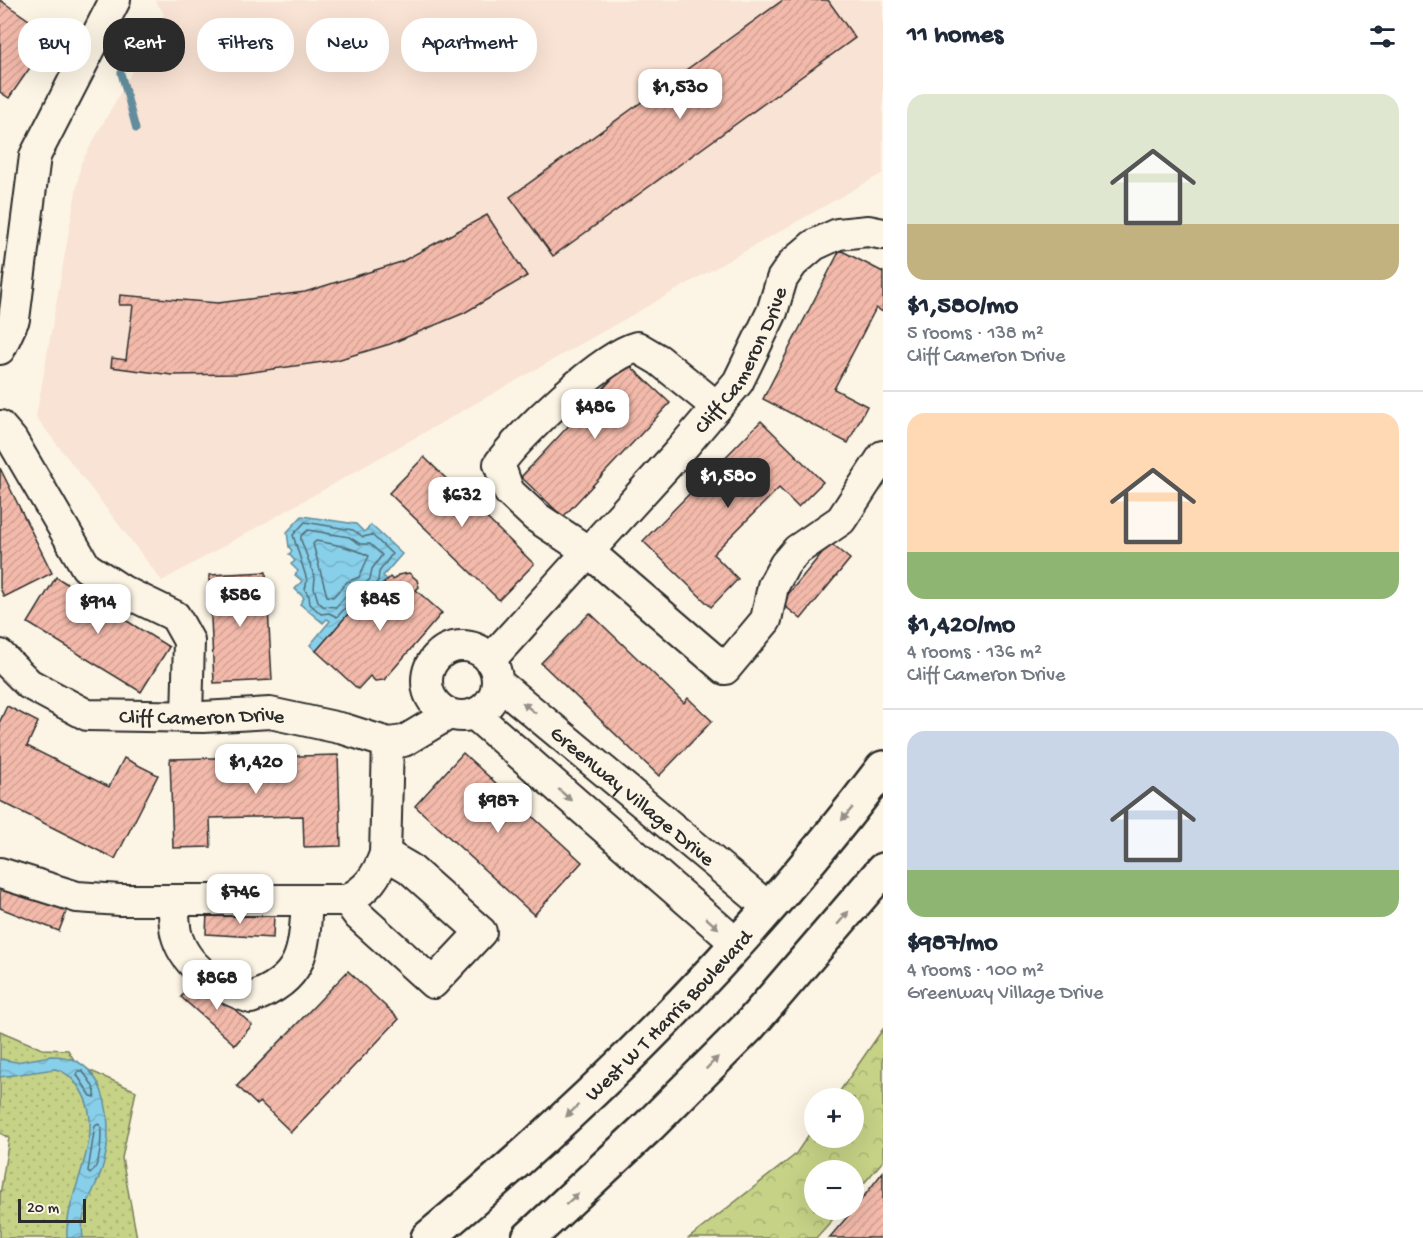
<!DOCTYPE html>
<meta charset="utf-8">
<style>
:root{--surface:#fff;--page:#f6f6f7;--text:#1f2937;--muted:#747a83;--line:#e0e1e3;--accent:#2b2b2b}
body{margin:0;font-family:"Gochi Hand",sans-serif;background:var(--page);color:var(--text);height:100vh;display:flex;flex-direction:column;font-size:22px;white-space:nowrap}
*{box-sizing:border-box;margin:0}
p{font-size:20px;color:var(--muted)}
.icon{flex:none;width:33px;height:33px;fill:none;stroke:currentColor;stroke-width:2;stroke-linecap:round;stroke-linejoin:round}
.map{position:relative;flex:1;overflow:hidden}
.drawer{display:flex;flex-direction:column;background:var(--surface);width:540px}
.drawer>*{flex:none}
.top-card{position:absolute;left:18px;top:18px;width:570px;height:54px;display:flex;gap:12px}
.controls{position:absolute;left:804px;top:1088px;display:grid;gap:12px}
.controls a{display:grid;place-items:center;width:60px;height:60px;border-radius:50%;background:var(--surface);box-shadow:0 6px 24px #0002;font-size:30px}
.scale{position:absolute;left:18px;bottom:15px;width:68px;box-sizing:border-box;padding-left:6px;border:3px solid #2b2b2b;border-top:0;font-size:16px;line-height:21px;white-space:nowrap;color:#2b2b2b;-webkit-text-stroke:4px #fcf5e5;paint-order:stroke}
.price{position:absolute;translate:-50% -51px;padding:0 14px;border-radius:12px;background:#fff;color:#222;font-size:20px;line-height:39px;filter:drop-shadow(0 2px 3px #0008)}
.price::after{content:'';position:absolute;left:50%;top:36px;width:18px;height:14px;margin-left:-9px;background:inherit;clip-path:polygon(0 0,100% 0,50% 100%)}
.price.on{background:var(--accent);color:#fff}
ul{padding:0;list-style:none}
li{display:grid;align-content:center;gap:12px;height:318px;padding:0 24px}
li+li{border-top:2px solid var(--line)}
li span{display:grid;place-items:center;height:186px;border-radius:18px;color:#555}
li>.icon{margin-inline-start:auto}
span .icon{width:108px;height:108px;fill:#fffc;stroke-width:1}
li b{font-size:26px}
h2{display:flex;justify-content:space-between;align-items:center;height:72px;padding:0 24px;font-size:26px}
.pill{padding:0 21px;border-radius:24px;background:var(--surface);box-shadow:0 6px 24px #0002;font-size:21px;line-height:54px}
.pill.on{background:var(--accent);color:#fff}
main{display:flex;flex:1;min-height:0}
.map>svg:first-child{display:block}
</style>
<main>
<div class="map">
<svg width="883" height="1238" viewBox="0 0 883 1238">
<defs>
<pattern id="grass-dots" width="8" height="8" patternUnits="userSpaceOnUse" patternTransform="scale(1.5)"><rect width="8" height="8" fill="#c6d286"/><path d="M2 2h.1M6 6h.1" fill="none" stroke="#aab474" stroke-width="1.8" stroke-linecap="round"/></pattern>
<pattern id="forest-crowns" width="20" height="18" patternUnits="userSpaceOnUse" patternTransform="scale(1.5)"><rect width="20" height="18" fill="#c6d286"/><path d="M2 6a3 3 0 1 1 6 0M12 15a3 3 0 1 1 6 0" fill="none" stroke="#aab474"/></pattern>
<pattern id="water-waves" width="16" height="10" patternUnits="userSpaceOnUse" patternTransform="scale(1.5)"><rect width="16" height="10" fill="#88cfe9"/><path d="M0 5q4-4 8 0t8 0" fill="none" stroke="#76b2c8"/></pattern>
<pattern id="building-hatch" width="6" height="6" patternUnits="userSpaceOnUse" patternTransform="scale(1.5)"><rect width="6" height="6" fill="#f3baab"/><path d="M-1 1l2-2M0 6l6-6M5 7l2-2" fill="none" stroke="#d0a093"/></pattern>
</defs>
<rect width="100%" height="100%" fill="#fcf5e5"/>
<filter id="ink" filterUnits="userSpaceOnUse"><feTurbulence type="fractalNoise" baseFrequency=".0167" numOctaves="2"/><feDisplacementMap in="SourceGraphic" scale="12" xChannelSelector="R" yChannelSelector="G"/><feConvolveMatrix kernelMatrix="1 2 1 2 8 2 1 2 1" color-interpolation-filters="sRGB"/></filter>
<g filter="url(#ink)">
<!-- built -->
<path fill="#f9e3d4" d="M 155,0 L 883,0 L 883,173 L 162,581 L 36,417 L 81,163 L 164,14 Z"/>
<!-- grass -->
<path fill="url(#grass-dots)" stroke="#787e58" stroke-width="1.5" d="M 0,1031 L 42,1049 L 68,1050 L 77,1065 L 136,1091 L 122,1158 L 137,1238 L 0,1238 L 0,1195 L 9,1138 L 0,1133 Z"/>
<!-- forest -->
<path fill="url(#forest-crowns)" stroke="#787e58" stroke-width="1.5" d="M 883,1029 L 883,1161 L 854,1195 L 854,1170 L 814,1170 L 814,1209 L 842,1209 L 816,1238 L 689,1238 L 795,1155 L 814,1127 L 814,1137 L 854,1137 L 854,1098 L 835,1098 Z"/>
<!-- water -->
<g fill="url(#water-waves)" stroke="#638d9d" stroke-width="1.5">
<path d="M 302,516 L 356,524 L 364,532 L 371,525 L 402,554 L 383,576 L 387,579 L 316,651 L 310,645 L 330,621 L 327,619 L 323,623 L 300,604 L 304,598 L 295,589 L 302,581 L 295,575 L 298,571 L 291,564 L 295,561 L 289,554 L 292,551 L 289,547 L 287,532 Z"/>
<path d="M 51,1056 C 72,1056 86,1063 97,1081 C 111,1107 111,1144 101,1172 C 93,1193 79,1214 83,1238 L 67,1238 C 64,1190 110,1136 80,1089 C 73,1079 67,1072 55,1069 L 0,1077 L 0,1059 L 16,1062 Z"/>
</g>
<g fill="none" stroke-linecap="round" stroke-linejoin="round">
<!-- shore -->
<g stroke="#506d77" stroke-width="1.5">
<path d="M 305,522 L 353,530 L 363,537 L 372,535 L 392,554 L 379,572 L 378,581 L 366,594 L 356,596 L 337,617 L 329,613 L 321,614 L 310,604 L 309,596 L 305,590 L 307,580 L 293,535 Z"/>
<path d="M 308,530 L 349,537 L 360,544 L 370,544 L 382,555 L 372,569 L 370,579 L 363,586 L 351,590 L 336,607 L 323,606 L 318,601 L 314,588 L 315,578 L 301,540 L 301,536 Z"/>
<path d="M 316,541 C 335,544 354,548 369,556 L 359,577 L 347,582 L 333,597 L 327,596 L 313,544 Z"/>
<path d="M 78,1071 L 82,1071 C 88,1078 97,1089 95,1097 L 91,1096 L 77,1075 Z"/>
<path d="M 99,1124 L 101,1127 C 101,1141 101,1166 90,1174 L 88,1171 L 95,1126 Z"/>
</g>
<!-- stream -->
<path stroke="#638d9d" stroke-width="7" d="M 121,73 L 136,129"/>
</g>
<!-- building -->
<g fill="url(#building-hatch)" stroke="#2b2b2b" stroke-width="1.5">
<path d="M 0,0 L 52,36 L 9,98 L 0,92 Z"/>
<path d="M 783,0 L 828,0 L 855,38 L 553,256 L 510,197 Z"/>
<path d="M 487,215 L 527,276 L 464,313 L 390,344 L 337,360 L 238,374 L 172,375 L 111,367 L 112,358 L 126,360 L 133,305 L 119,305 L 120,295 L 218,303 L 305,292 L 401,262 Z"/>
<path d="M 840,250 L 883,272 L 883,312 L 876,308 L 834,389 L 867,406 L 848,443 L 763,399 Z"/>
<path d="M 627,363 L 670,403 L 563,517 L 521,477 Z"/>
<path d="M 761,421 L 823,482 L 798,507 L 779,488 L 713,554 L 738,579 L 711,607 L 643,541 Z"/>
<path d="M 424,457 L 534,564 L 499,600 L 389,493 Z"/>
<path d="M 0,468 L 52,573 L 4,597 L 0,588 Z"/>
<path d="M 830,543 L 850,559 L 801,619 L 781,603 Z"/>
<path d="M 266,572 L 272,680 L 214,683 L 209,575 Z"/>
<path d="M 409,573 L 417,580 L 419,587 L 416,590 L 442,613 L 384,680 L 375,681 L 370,676 L 358,689 L 316,651 L 361,599 L 366,604 L 390,577 L 393,580 L 398,575 Z"/>
<path d="M 56,577 L 169,647 L 141,692 L 28,623 Z"/>
<path d="M 590,613 L 684,703 L 688,698 L 712,721 L 659,776 L 541,663 Z"/>
<path d="M 7,706 L 38,722 L 27,746 L 109,787 L 124,758 L 158,775 L 115,859 L 0,801 L 0,721 Z"/>
<path d="M 463,753 L 582,862 L 534,915 L 415,806 Z"/>
<path d="M 338,755 L 341,846 L 304,847 L 303,816 L 210,818 L 211,847 L 173,848 L 170,759 Z"/>
<path d="M 0,879 L 69,905 L 59,931 L 0,908 Z"/>
<path d="M 207,912 L 274,915 L 273,938 L 206,934 Z"/>
<path d="M 348,971 L 399,1019 L 291,1132 L 260,1102 L 257,1105 L 237,1086 Z"/>
<path d="M 199,977 L 252,1025 L 235,1045 L 181,997 Z"/>
<path d="M 883,1172 L 883,1238 L 829,1238 L 854,1209 Z"/>
</g>
<g fill="none" stroke-linecap="round" stroke-linejoin="round">
<defs>
<g id="minor">
<path d="M 0,349 L 14,319 L 35,156 L 115,0"/>
<path d="M 717,407 L 659,360 L 637,347 C 602,356 520,434 499,464 L 509,492 L 536,517 L 589,552 L 725,669 L 766,620 L 773,586 L 785,564 L 797,550 L 841,520 L 883,456"/>
<path d="M 0,426 L 12,440 L 86,567 L 123,591 L 175,616 L 189,641 L 187,717"/>
<circle cx="462" cy="681" r="35"/>
<path id="s1" d="M 0,655 L 29,684 L 87,715 L 203,717 L 270,713 L 344,729 L 388,743 L 404,741 L 449,714"/>
<path id="s2" d="M 490,660 L 677,454 L 738,382 L 772,312 L 782,279 L 793,263 L 814,245 L 838,234 L 868,231 L 883,234"/>
<path id="s3" d="M 497,682 L 768,907"/>
<path d="M 474,714 L 737,944"/>
<path d="M 0,873 L 77,897 L 120,900 L 347,900 C 368,889 377,876 385,854 L 388,743"/>
<path d="M 173,900 C 174,910 174,923 176,933 C 185,969 219,987 251,998 C 304,979 304,951 307,900"/>
<path d="M 347,900 L 359,916 L 433,983 L 481,932 L 409,868 L 385,854"/>
</g>
<g id="major">
<path id="s4" d="M 428,1238 C 595,1099 752,942 883,768"/>
<path d="M 529,1238 L 649,1126 L 749,1026 L 883,870"/>
</g>
</defs>
<!-- minor casing -->
<use href="#minor" stroke="#2b2b2b" stroke-width="34"/>
<!-- major casing -->
<use href="#major" stroke="#2b2b2b" stroke-width="38"/>
<!-- minor -->
<use href="#minor" stroke="#fcf5e5" stroke-width="30"/>
<!-- major -->
<use href="#major" stroke="#fcf5e5" stroke-width="33"/>
</g>
<!-- one-way arrows -->
<defs><path id="oneway-solid" d="M-6-.8H1V-3.2L6.5 0L1 3.2V.8H-6Z" transform="scale(1.5)"/></defs>
<g fill="#949088">
<use href="#oneway-solid" transform="translate(529 708) rotate(-141)"/>
<use href="#oneway-solid" transform="translate(565 795) rotate(42)"/>
<use href="#oneway-solid" transform="translate(847 814) rotate(130)"/>
<use href="#oneway-solid" transform="translate(843 918) rotate(-50)"/>
<use href="#oneway-solid" transform="translate(712 923) rotate(41)"/>
<use href="#oneway-solid" transform="translate(712 1063) rotate(-45)"/>
<use href="#oneway-solid" transform="translate(572 1111) rotate(136)"/>
<use href="#oneway-solid" transform="translate(572 1199) rotate(-42)"/>
</g>
</g>
<g text-anchor="middle" stroke-width="4.5" stroke-linejoin="round" paint-order="stroke">
<!-- street labels -->
<g font-size="21" fill="#2b2b2b" stroke="#fcf5e5">
<text dy="7" stroke="none"><textPath href="#s2" startOffset="393">Cliff Cameron Drive</textPath></text>
<text dy="7" stroke="none"><textPath href="#s1" startOffset="222">Cliff Cameron Drive</textPath></text>
<text dy="7" stroke="none"><textPath href="#s3" startOffset="177">Greenway Village Drive</textPath></text>
<text dy="7" stroke="none"><textPath href="#s4" startOffset="328">West W T Harris Boulevard</textPath></text>
</g>
</g>
</svg>
<div class="controls">
<a>+</a>
<a>−</a>
</div>
<div class="scale">20 m</div>
<b class="price" style="left:680px;top:120px">$1,530</b>
<b class="price" style="left:595px;top:440px">$486</b>
<b class="price on" style="left:728px;top:509px">$1,580</b>
<b class="price" style="left:462px;top:528px">$632</b>
<b class="price" style="left:240px;top:628px">$586</b>
<b class="price" style="left:380px;top:632px">$845</b>
<b class="price" style="left:98px;top:635px">$914</b>
<b class="price" style="left:256px;top:795px">$1,420</b>
<b class="price" style="left:498px;top:834px">$987</b>
<b class="price" style="left:240px;top:925px">$746</b>
<b class="price" style="left:217px;top:1011px">$868</b>
<div class="top-card">
<a class="pill">Buy</a>
<a class="pill on">Rent</a>
<a class="pill">Filters</a>
<a class="pill">New</a>
<a class="pill">Apartment</a>
</div>
</div>
<section class="drawer">
<h2>11 homes<svg class="icon" aria-label="filters" viewBox="0 0 24 24"><path d="M4 7h16M4 17h16"/><circle cx="9" cy="7" r="2"/><circle cx="15" cy="17" r="2"/></svg></h2>
<ul>
<li><span style="background:linear-gradient(#dfe7d0 70%,#c2b280 0)"><svg class="icon" aria-label="home" viewBox="0 0 24 24"><path d="M3 11l9-7 9 7M6 9v11h12V9"/></svg></span><div><b>$1,580/mo</b><p>5 rooms · 138 m²</p><p>Cliff Cameron Drive</p></div></li>
<li><span style="background:linear-gradient(#ffd9b3 75%,#8fb573 0)"><svg class="icon" aria-label="home" viewBox="0 0 24 24"><path d="M3 11l9-7 9 7M6 9v11h12V9"/></svg></span><div><b>$1,420/mo</b><p>4 rooms · 136 m²</p><p>Cliff Cameron Drive</p></div></li>
<li><span style="background:linear-gradient(#c9d6e8 75%,#8fb573 0)"><svg class="icon" aria-label="home" viewBox="0 0 24 24"><path d="M3 11l9-7 9 7M6 9v11h12V9"/></svg></span><div><b>$987/mo</b><p>4 rooms · 100 m²</p><p>Greenway Village Drive</p></div></li>
</ul>
</section>
</main>
